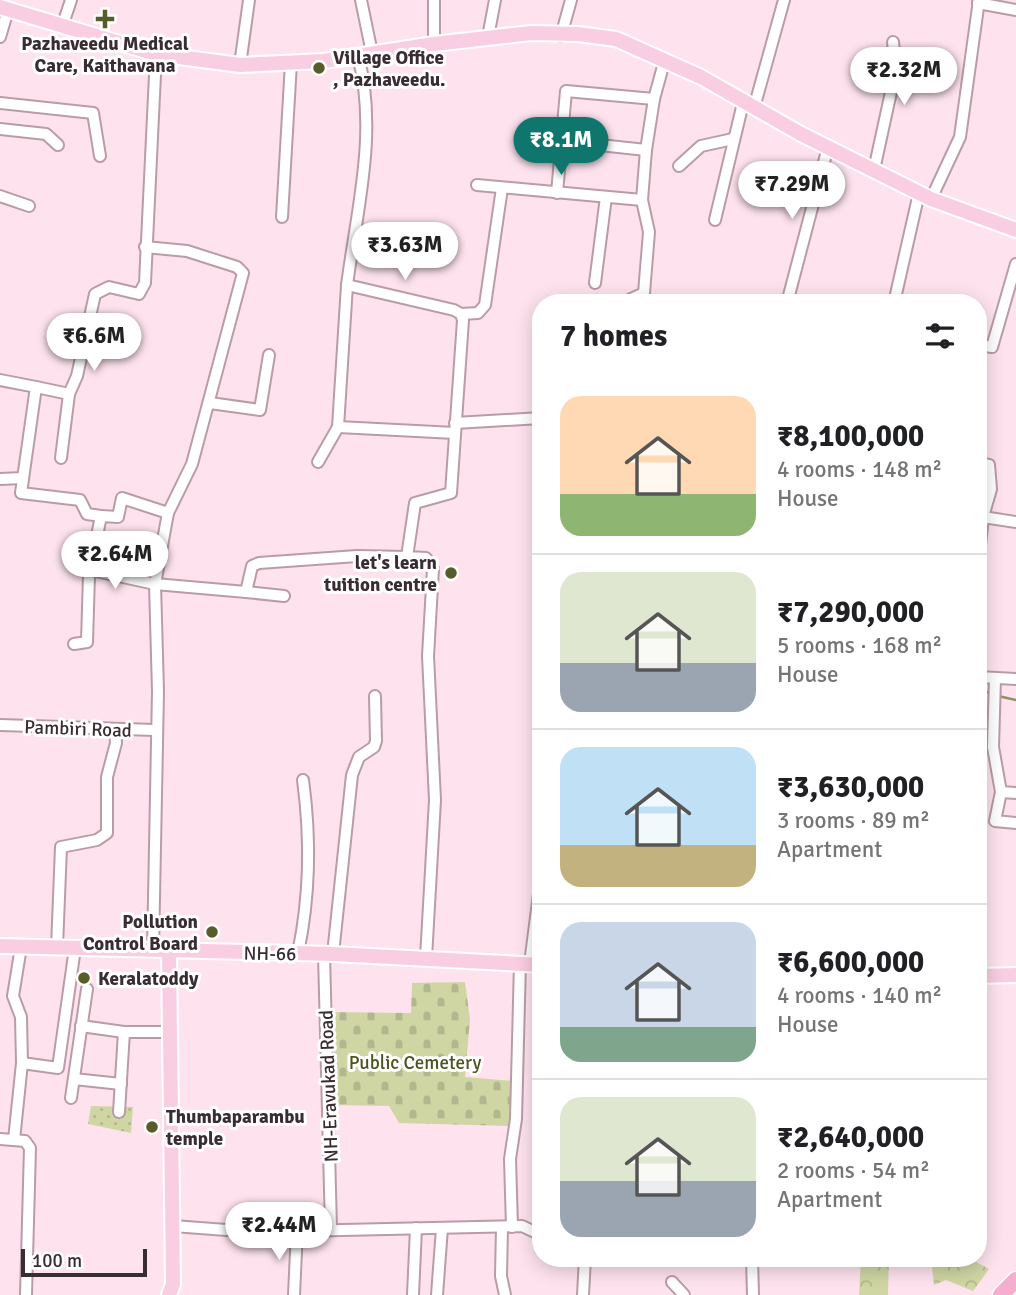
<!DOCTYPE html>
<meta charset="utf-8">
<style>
:root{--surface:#fff;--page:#f6f6f6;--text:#202124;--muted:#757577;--line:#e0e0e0;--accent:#0f766e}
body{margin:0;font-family:Signika,sans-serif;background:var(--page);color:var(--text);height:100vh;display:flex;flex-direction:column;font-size:26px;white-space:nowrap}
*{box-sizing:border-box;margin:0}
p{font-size:23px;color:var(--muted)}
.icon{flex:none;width:38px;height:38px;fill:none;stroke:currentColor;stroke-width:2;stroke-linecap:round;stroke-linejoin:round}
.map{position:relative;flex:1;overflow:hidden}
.drawer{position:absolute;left:532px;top:294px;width:455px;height:973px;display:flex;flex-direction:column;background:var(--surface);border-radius:28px;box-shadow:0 4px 18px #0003}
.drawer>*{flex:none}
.scale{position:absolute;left:21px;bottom:18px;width:126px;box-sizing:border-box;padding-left:7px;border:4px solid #392c32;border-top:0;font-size:19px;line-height:24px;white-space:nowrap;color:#392c32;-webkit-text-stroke:5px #fff;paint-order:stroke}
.price{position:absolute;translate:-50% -60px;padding:0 16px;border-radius:24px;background:#fff;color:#222;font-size:23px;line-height:46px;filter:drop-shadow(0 2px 4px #0008)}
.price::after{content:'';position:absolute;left:50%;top:42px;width:21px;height:16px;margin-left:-10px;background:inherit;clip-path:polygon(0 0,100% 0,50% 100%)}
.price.on{background:var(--accent);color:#fff}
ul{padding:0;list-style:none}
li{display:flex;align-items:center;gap:21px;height:175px;padding:0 28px}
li+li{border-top:2px solid var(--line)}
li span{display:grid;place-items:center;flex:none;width:196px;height:140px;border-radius:21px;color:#555}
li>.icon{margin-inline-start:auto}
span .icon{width:84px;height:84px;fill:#fffc;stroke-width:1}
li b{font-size:30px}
h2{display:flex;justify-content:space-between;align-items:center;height:84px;padding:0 28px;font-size:30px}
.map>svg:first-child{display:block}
</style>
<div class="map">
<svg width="1016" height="1295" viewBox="0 0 1016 1295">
<defs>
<pattern id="grass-dots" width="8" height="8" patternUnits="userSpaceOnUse" patternTransform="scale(1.75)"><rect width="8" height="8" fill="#cfd6a3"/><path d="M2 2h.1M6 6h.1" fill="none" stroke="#b2b88d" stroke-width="1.8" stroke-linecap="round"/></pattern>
<pattern id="cemetery-stones" width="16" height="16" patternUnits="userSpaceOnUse" patternTransform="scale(1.75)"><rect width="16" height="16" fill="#cfd6a3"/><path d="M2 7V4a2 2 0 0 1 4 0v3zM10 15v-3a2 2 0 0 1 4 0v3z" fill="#b2b88d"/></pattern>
<pattern id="park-crowns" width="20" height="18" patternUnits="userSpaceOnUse" patternTransform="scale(1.75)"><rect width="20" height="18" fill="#cfd6a3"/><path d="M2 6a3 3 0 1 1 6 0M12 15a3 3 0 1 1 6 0" fill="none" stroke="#b2b88d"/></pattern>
</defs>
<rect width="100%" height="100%" fill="#fee3ef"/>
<!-- grass -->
<path fill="url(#grass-dots)" d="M 91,1106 L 133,1107 L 131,1133 L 88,1124 Z"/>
<!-- cemetery -->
<path fill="url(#cemetery-stones)" d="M 465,982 L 470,1019 L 465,1077 L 513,1081 L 512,1126 L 399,1123 L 389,1106 L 330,1105 L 328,1012 L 411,1013 L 412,983 Z"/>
<!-- park -->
<g fill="url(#park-crowns)">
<path d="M 861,1258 L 889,1258 L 888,1295 L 859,1295 Z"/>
<path d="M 931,1258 L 973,1260 L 989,1269 L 973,1291 L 946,1280 L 934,1285 Z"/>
</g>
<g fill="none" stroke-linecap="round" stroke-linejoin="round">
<!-- stream -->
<g stroke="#8e9160" stroke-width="2.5">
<path d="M 978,689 L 992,694"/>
<path d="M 998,696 L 1016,700"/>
</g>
<defs>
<g id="minor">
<path d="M 361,0 L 372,53"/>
<path d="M 434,0 L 434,44"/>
<path d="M 978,3 L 1016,10"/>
<path d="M 62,27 L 71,0"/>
<path d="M 561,36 L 571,0"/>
<path d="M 0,37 L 8,10"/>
<path d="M 488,37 L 495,0"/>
<path d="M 358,56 C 378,131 357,209 347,285 L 454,310 L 461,314 L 463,320 L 451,493 L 415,503 L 407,557 L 426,558 L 433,569 L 428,656 L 435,800 L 426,958"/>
<path d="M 240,65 L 249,0"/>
<path d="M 0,103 L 93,113 L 100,156"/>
<path d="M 754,108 L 784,0"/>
<path d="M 0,129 L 46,134 L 58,145"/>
<path d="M 563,141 L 646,150"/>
<path d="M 679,166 L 701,146 L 733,139"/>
<path d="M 874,170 L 896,69 L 893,42"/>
<path d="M 477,185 L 642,200"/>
<path d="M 557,193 L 566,91 L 654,99"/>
<path d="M 0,196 L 29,206"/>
<path d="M 931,199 L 960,137 L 979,0"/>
<path d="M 282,217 L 291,63"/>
<path d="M 715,220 L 743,103"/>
<path d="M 145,247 L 187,251 L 237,267 L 243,273 L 192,464 L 168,513 L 155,584 L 158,691 L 153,950"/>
<path d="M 595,283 L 606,197"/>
<path d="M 622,303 L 644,293 L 649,232 L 642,200 L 646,150 L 654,99 L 665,59"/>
<path d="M 787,303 L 828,147"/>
<path d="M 894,303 L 919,193"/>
<path d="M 461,314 L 478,313 L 485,305 L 502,188"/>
<path d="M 978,345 L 992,347 L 1016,264"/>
<path d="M 0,380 L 36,387 L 21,493 L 80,500 L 87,514 L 101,516 L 89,575 L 87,642 L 74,644"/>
<path d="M 36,387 L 69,394"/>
<path d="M 210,403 L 260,410 L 269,355"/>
<path d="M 455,423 L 541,418"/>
<path d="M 338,427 L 455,433"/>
<path d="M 61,458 L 69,394 L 77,376 L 95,294 L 109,287 L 139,294 L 145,283 L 156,54"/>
<path d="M 318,462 L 338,427 L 347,285"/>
<path d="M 978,463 L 989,465 L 991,489 L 983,517"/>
<path d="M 0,479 L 23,478"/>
<path d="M 101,516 L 118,517 L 122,498 L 168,513"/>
<path d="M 978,564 L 983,517 L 1016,522"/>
<path d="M 82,568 L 155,584 L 246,592 L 252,566 L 259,563 L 357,556 L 407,557"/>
<path d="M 246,592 L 284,596"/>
<path d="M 978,677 L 1016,679"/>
<path d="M 995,678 L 993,747 L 1001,792 L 995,821 L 1016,823"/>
<path d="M 0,725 L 155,730"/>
<path d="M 1001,792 L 1016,793"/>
<path d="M 21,947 L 13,996 L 21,1017 L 22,1063"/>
<path d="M 57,947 L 61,847 L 97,840 L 107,833 L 107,777 L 116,743 L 115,729"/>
<path d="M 298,953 C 310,896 311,839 303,780"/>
<path d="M 324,954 L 331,1229"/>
<path d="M 333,954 L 352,775 L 359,757 L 374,747 L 376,741 L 375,696"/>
<path d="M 530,964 L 541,878"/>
<path d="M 81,1026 L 124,1032 L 168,1032"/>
<path d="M 74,1079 L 121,1084"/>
<path d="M 71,1098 L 87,989"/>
<path d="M 119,1112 L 124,1032"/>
<path d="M 0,1139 L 25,1141 L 30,1148 L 26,1295"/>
<path d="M 14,1140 L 22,1063 L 58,1068 L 75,948"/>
<path d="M 173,1226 L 253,1232 L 522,1226 L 541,1235"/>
<path d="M 512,1227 L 510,1159 L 516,1119 L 520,963"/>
<path d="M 502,1228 L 501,1276 L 505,1295"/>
<path d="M 752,1258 L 753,1295"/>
<path d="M 672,1282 L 684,1295"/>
<path d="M 294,1295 L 297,1230"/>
<path d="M 413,1295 L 416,1228"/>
<path d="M 437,1295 L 442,1228"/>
<path d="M 583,1295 L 585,1258"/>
</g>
<g id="major">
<path d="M 0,7 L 156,54 L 240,65 L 324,61 L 434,44 L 531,33 L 578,34 L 616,39 L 701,77 L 801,134 L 931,199 L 1016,230"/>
<path d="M 0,946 L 333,954 L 541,965"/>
<path d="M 169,951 L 173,1284 L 169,1295"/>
<path d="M 978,976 L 1016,975"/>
</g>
<path id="highway" d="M 1001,1295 L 1016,1280"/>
</defs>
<!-- minor casing -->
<use href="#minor" stroke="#ba9ca9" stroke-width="14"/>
<!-- major casing -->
<use href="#major" stroke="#fff" stroke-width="18"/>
<!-- highway casing -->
<use href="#highway" stroke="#fff" stroke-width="19"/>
<!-- minor -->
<use href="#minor" stroke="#fff" stroke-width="10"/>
<!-- major -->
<use href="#major" stroke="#facee2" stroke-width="14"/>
<!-- highway -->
<use href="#highway" stroke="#f6aecf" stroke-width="16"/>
</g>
<!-- markers -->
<g fill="#575c2a" stroke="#fff" stroke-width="2.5">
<path d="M101.5 8.5h7v7h7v7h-7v7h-7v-7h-7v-7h7z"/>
<circle cx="319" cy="68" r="7"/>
<circle cx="451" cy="573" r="7"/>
<circle cx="212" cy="932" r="7"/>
<circle cx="84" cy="978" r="7"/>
<circle cx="152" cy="1127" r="7"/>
</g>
<g text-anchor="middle" stroke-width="6" stroke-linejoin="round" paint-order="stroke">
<!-- poi labels -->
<g font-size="19" font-weight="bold" fill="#392c32" stroke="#fff" text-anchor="start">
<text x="105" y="50" text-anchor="middle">Pazhaveedu Medical<tspan x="105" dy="22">Care, Kaithavana</tspan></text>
<text x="333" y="64">Village Office<tspan x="333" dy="22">, Pazhaveedu.</tspan></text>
<text x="437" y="569" text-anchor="end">let's learn<tspan x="437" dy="22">tuition centre</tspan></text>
<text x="198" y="928" text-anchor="end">Pollution<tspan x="198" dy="22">Control Board</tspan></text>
<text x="98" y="985">Keralatoddy</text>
<text x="166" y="1123">Thumbaparambu<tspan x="166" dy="22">temple</tspan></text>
</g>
<!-- street labels -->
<g font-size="19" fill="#392c32" stroke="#fff">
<text transform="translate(78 728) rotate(2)" y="7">Pambiri Road</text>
<text transform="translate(270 953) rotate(1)" y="7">NH-66</text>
<text transform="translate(328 1086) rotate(-92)" y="7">NH-Eravukad Road</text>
</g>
<!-- park labels -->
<g font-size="19" fill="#4d531d" stroke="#fff">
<text x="415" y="1069">Public Cemetery</text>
</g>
</g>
</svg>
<div class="scale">100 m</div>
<b class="price" style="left:904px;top:107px">₹2.32M</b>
<b class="price on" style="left:561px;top:177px">₹8.1M</b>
<b class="price" style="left:792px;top:221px">₹7.29M</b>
<b class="price" style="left:405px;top:282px">₹3.63M</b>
<b class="price" style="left:94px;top:373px">₹6.6M</b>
<b class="price" style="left:115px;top:591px">₹2.64M</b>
<b class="price" style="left:279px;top:1262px">₹2.44M</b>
<section class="drawer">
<h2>7 homes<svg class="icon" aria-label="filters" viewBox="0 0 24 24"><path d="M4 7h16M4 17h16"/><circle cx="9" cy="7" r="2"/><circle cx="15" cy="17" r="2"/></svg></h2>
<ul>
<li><span style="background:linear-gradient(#ffd9b3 70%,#8fb573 0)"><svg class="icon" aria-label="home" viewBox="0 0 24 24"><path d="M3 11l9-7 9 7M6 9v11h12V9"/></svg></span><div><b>₹8,100,000</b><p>4 rooms · 148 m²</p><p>House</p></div></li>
<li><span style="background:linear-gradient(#dfe7d0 65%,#9aa5b1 0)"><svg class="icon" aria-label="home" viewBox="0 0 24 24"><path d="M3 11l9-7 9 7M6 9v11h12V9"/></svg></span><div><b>₹7,290,000</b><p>5 rooms · 168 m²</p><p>House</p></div></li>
<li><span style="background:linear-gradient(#bfe0f5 70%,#c2b280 0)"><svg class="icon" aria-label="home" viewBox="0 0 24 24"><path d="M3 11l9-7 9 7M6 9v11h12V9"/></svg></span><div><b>₹3,630,000</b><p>3 rooms · 89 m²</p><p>Apartment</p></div></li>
<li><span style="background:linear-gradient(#c9d6e8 75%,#7fa58c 0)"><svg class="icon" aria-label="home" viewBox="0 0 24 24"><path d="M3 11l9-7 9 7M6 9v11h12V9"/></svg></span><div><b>₹6,600,000</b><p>4 rooms · 140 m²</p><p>House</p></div></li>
<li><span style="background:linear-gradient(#dfe7d0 60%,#9aa5b1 0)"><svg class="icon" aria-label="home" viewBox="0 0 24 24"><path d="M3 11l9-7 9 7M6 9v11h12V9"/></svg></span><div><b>₹2,640,000</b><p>2 rooms · 54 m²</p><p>Apartment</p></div></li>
</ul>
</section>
</div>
